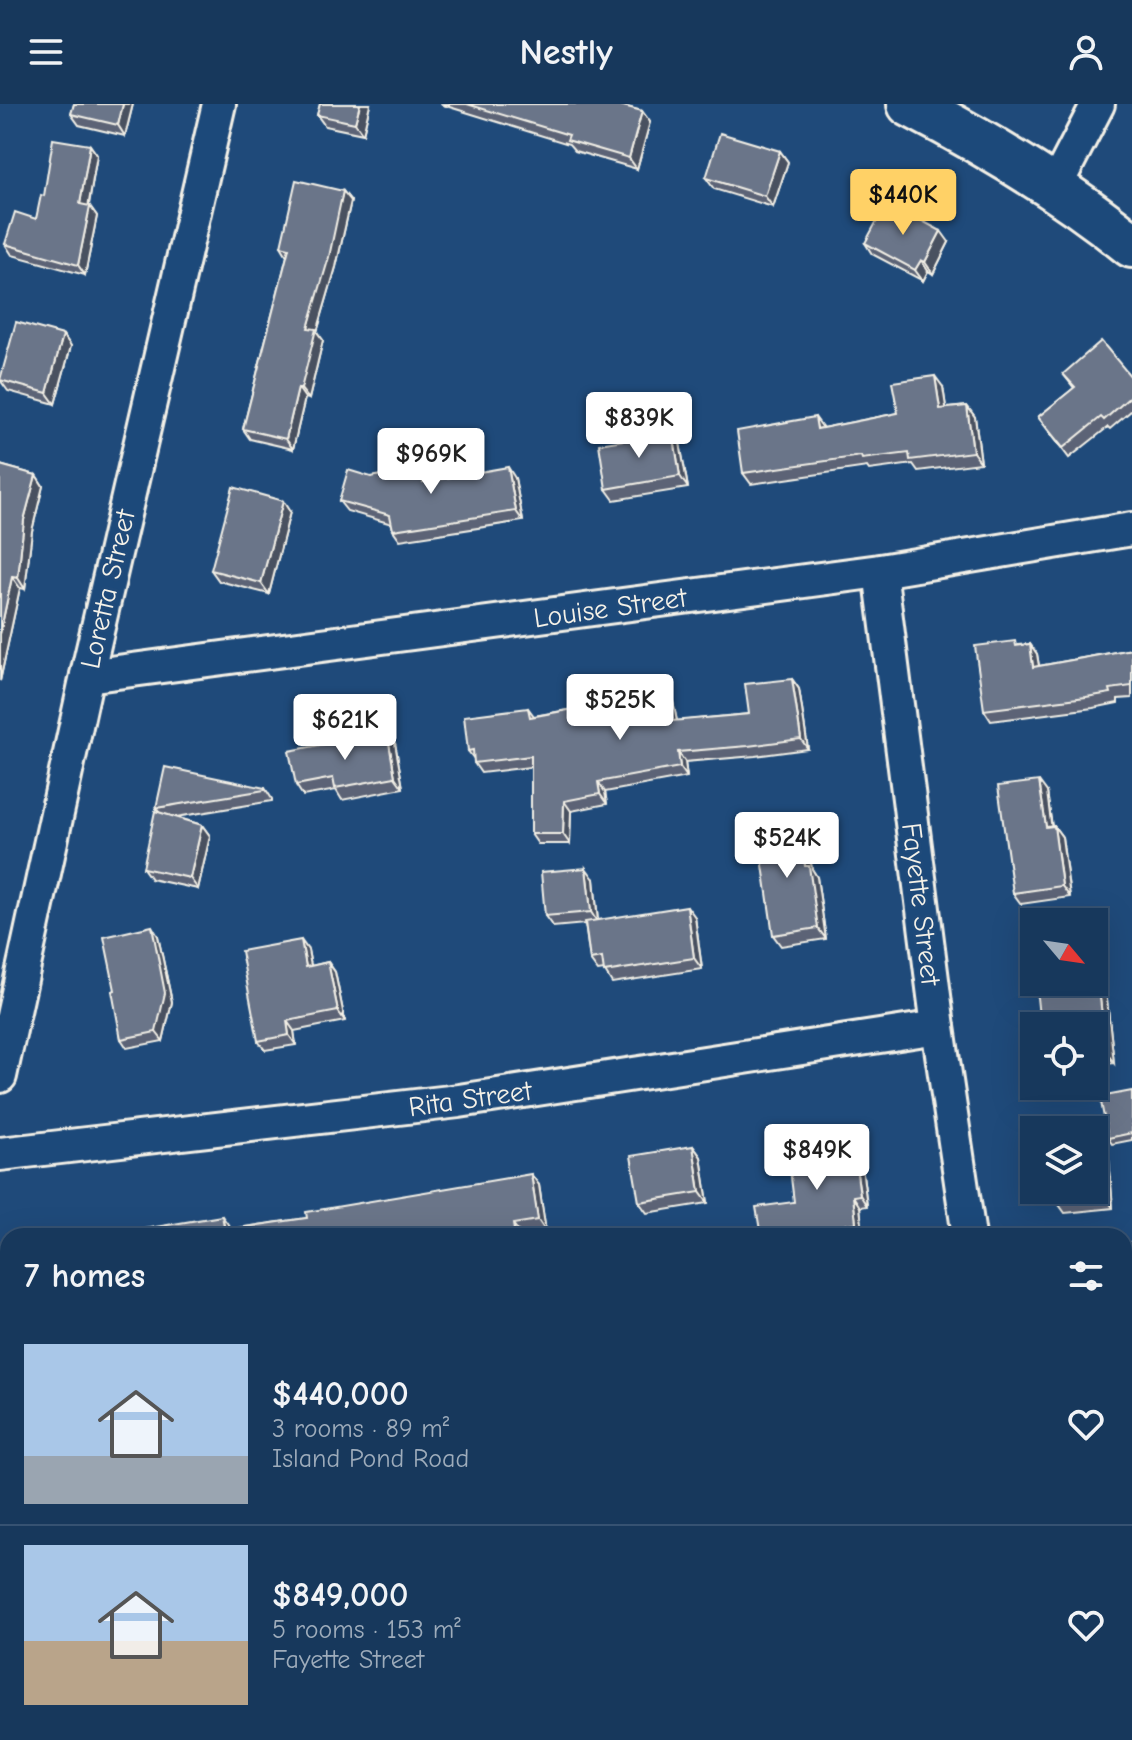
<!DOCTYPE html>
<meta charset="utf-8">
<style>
:root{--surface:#17385c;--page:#203f62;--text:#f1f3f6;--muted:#9eacbb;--line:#365272;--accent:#ffd166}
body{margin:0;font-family:"Comic Neue",sans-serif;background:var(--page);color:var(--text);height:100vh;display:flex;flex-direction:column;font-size:30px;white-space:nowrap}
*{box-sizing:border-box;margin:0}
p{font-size:26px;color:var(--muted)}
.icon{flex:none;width:44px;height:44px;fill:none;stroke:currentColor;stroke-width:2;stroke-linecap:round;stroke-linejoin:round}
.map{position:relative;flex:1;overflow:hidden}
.drawer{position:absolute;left:0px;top:1124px;width:1132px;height:512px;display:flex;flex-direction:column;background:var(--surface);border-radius:24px 24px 0 0;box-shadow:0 8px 32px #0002,0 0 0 2px var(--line)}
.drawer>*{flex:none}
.needle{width:52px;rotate:119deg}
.controls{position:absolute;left:1020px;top:804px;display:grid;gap:16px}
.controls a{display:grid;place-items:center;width:88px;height:88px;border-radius:0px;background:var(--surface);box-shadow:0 8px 32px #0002,0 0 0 2px var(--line);font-size:40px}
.price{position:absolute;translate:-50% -68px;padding:0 18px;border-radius:8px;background:#fff;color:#222;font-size:26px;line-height:52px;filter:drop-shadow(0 2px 4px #0008)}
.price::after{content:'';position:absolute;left:50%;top:48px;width:24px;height:18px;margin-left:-12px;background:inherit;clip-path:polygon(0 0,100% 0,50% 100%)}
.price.on{background:var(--accent);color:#111}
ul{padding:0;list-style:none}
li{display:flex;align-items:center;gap:24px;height:200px;padding:0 24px}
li+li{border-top:2px solid var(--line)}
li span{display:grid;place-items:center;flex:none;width:224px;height:160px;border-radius:0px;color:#555}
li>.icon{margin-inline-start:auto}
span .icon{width:96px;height:96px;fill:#fffc;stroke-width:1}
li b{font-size:34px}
h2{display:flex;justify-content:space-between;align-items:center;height:96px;padding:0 24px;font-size:34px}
header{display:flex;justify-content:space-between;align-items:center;height:104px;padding:0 24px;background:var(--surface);font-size:36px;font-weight:700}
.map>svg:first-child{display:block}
</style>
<header><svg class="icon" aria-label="menu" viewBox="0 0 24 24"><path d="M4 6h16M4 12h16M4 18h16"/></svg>Nestly<svg class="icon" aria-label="person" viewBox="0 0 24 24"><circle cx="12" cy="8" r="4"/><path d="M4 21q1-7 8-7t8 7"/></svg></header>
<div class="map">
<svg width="1132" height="1636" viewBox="0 0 1132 1636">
<rect width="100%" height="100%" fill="#1f4a7a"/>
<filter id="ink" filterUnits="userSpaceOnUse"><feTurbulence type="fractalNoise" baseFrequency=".0125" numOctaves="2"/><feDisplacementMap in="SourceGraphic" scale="16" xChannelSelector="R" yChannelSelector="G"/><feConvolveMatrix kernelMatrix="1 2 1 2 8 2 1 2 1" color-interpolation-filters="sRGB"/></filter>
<g filter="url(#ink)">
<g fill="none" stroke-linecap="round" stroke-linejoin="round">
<defs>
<g id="street">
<path d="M 1055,83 L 1098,0"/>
<path d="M 880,467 L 938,923 L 969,1132"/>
<path d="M 87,572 L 880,467 L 1132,425"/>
<path d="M 0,972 L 89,562 L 219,0"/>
<path d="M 0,1050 L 459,997 L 938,923"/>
<path d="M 1124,1378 L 1132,1377"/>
<path d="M 0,1502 L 8,1501"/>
</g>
<path id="primary" d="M 910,0 C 989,41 1063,85 1132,141"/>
</defs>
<!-- street casing -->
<use href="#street" stroke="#f4f1e8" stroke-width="38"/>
<!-- primary casing -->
<use href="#primary" stroke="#f4f1e8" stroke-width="50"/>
<!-- street -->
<use href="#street" stroke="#1f4a7a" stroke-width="32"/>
<!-- primary -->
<use href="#primary" stroke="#1f4a7a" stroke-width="44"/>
</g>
<!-- wall -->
<g fill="#5b6476" stroke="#f4f1e8" stroke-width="2">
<path d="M 74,0 L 133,0 L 125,32 L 79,21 L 71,10 Z"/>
<path d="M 320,0 L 370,0 L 363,30 L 325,22 L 317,11 Z"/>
<path d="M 442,0 L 616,0 L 642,7 L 650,18 L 637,65 L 575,47 L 569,40 L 443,1 Z"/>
<path d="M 90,41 L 97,51 L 89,101 L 97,112 L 85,171 L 12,151 L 5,140 L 36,115 L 44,92 Z"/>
<path d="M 780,47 L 788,58 L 773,103 L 714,85 L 706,74 Z"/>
<path d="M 343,87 L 351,97 L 336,163 L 317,228 L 323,236 L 309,295 L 305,294 L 293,345 L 250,335 L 243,325 L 287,152 L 281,142 Z"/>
<path d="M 949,138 L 933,170 L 928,167 L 923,177 L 872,150 L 865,139 Z"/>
<path d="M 63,231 L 71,242 L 55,300 L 8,287 L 0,276 Z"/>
<path d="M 1063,270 L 1132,274 L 1132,306 L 1110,325 L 1108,323 L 1069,354 L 1038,313 L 1074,284 Z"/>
<path d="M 943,283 L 946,304 L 967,302 L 975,313 L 981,359 L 918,367 L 913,360 L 869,366 L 867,363 L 751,380 L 743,369 L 823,324 L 898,309 Z"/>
<path d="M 673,328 L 680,339 L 688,384 L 614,396 L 606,385 Z"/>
<path d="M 0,361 L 36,371 L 43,382 L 32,427 L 25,485 L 20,484 L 0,577 Z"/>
<path d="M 371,373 L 427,375 L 428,377 L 515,374 L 523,417 L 400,436 L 393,426 L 392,420 L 347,407 L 339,397 Z"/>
<path d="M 290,408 L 269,490 L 219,477 L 211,466 Z"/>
<path d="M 1030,540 L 1037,550 L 1039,562 L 1132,545 L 1132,594 L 1118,595 L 1118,599 L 1093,604 L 991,617 L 984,606 L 1018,541 Z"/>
<path d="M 792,575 L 799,585 L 808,645 L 755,652 L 685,658 L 687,673 L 605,688 L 607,700 L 571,707 L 570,740 L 538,740 L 531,730 L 531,663 L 481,669 L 474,659 L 474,655 L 468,647 L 528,604 L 534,612 L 666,588 L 673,598 L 677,617 L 749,610 Z"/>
<path d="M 387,628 L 395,639 L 403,684 L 342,696 L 336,686 L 303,692 L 296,681 Z"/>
<path d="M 265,684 L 272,695 L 272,697 L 176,713 L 202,721 L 210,732 L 198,785 L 151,775 L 143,764 L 159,708 L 156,704 Z"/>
<path d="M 1047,688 L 1052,722 L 1054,722 L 1062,733 L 1070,793 L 1021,800 L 1013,789 Z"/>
<path d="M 806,731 L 812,765 L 817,773 L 826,835 L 781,842 L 773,831 Z"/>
<path d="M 594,775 L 598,816 L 695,813 L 702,865 L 612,879 L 604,866 L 598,867 L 590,856 L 585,820 L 553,823 L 545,812 Z"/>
<path d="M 158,832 L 172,898 L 163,937 L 127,944 L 121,935 L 115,886 Z"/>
<path d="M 308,846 L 311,862 L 328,858 L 335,868 L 345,917 L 294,927 L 296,941 L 265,946 L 258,937 Z"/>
<path d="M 1098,876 L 1106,887 L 1114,959 L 1094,961 L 1094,922 Z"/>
<path d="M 1132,987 L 1132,1036 L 1112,1040 L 1108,1034 Z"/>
<path d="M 851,1028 L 859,1039 L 867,1102 L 860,1103 L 863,1130 L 855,1131 L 794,1098 Z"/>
<path d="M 1107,1031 L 1113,1104 L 1065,1109 L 1057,1098 Z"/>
<path d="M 693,1042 L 701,1053 L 708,1099 L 647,1109 L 639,1098 Z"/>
<path d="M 539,1081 L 546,1128 L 521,1132 L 144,1132 L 230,1123 L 230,1125 Z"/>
<path d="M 1132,1138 L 1132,1273 L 1124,1274 L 1124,1140 Z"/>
<path d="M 1132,1473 L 1132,1530 L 1124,1531 L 1124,1475 Z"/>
<path d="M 8,1628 L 307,1628 L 307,1629 L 222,1636 L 0,1636 Z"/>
</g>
<!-- shaded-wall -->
<g fill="#4a5160" stroke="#f4f1e8" stroke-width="2">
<path d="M 123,0 L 133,0 L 125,32 L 118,21 Z"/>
<path d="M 360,0 L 370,0 L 363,30 L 355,19 Z"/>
<path d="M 642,7 L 650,18 L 637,65 L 629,54 Z"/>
<path d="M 90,41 L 97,51 L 87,110 L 80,100 Z"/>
<path d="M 780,47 L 788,58 L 773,103 L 765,92 Z"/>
<path d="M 343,87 L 351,97 L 336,163 L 317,228 L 323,236 L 309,295 L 301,285 L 308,224 Z"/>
<path d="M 90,102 L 97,112 L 85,171 L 78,161 Z"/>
<path d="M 941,127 L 949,138 L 933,170 L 925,158 Z"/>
<path d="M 921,156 L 928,167 L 923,177 L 915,166 Z"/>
<path d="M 63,231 L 71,242 L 55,300 L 47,289 Z"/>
<path d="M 935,272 L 943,283 L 948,316 L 940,305 Z"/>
<path d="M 298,284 L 305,294 L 293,345 L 286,335 Z"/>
<path d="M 967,302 L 975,313 L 981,359 L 973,348 Z"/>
<path d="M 815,313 L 823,324 L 817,325 Z"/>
<path d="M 673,328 L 680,339 L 688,384 L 680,372 Z"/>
<path d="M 508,363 L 515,374 L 523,417 L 516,407 Z"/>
<path d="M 420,364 L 427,375 L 430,388 L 423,378 Z"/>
<path d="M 36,371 L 43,382 L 32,427 L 25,485 L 18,474 L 24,416 Z"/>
<path d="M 283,397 L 290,408 L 269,490 L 261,479 Z"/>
<path d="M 12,473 L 20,484 L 0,577 L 0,530 Z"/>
<path d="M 1030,540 L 1037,550 L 1041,574 L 1033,563 Z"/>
<path d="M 792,575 L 799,585 L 808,645 L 801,635 Z"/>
<path d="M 666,588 L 673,598 L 679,627 L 672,617 Z"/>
<path d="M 387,628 L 395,639 L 403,684 L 395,673 Z"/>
<path d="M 678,648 L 685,658 L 687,673 L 680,663 Z"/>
<path d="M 1039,677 L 1047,688 L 1053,734 L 1046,723 Z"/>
<path d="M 598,678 L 605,688 L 607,700 L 600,690 Z"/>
<path d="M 564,697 L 571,707 L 570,740 L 563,730 Z"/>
<path d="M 799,720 L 806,731 L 812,765 L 817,773 L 826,835 L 818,824 L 805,762 Z"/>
<path d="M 202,721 L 210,732 L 198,785 L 190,774 Z"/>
<path d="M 1054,722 L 1062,733 L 1070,793 L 1062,782 Z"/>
<path d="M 586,764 L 594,775 L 598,819 L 591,808 Z"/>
<path d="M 687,802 L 695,813 L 702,865 L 694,854 Z"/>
<path d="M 152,822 L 158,832 L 172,898 L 163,937 L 156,928 Z"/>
<path d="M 301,836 L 308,846 L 313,873 L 306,863 Z"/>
<path d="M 328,858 L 335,868 L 345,917 L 338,907 Z"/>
<path d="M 1098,876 L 1106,887 L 1114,959 L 1106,948 Z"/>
<path d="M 287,917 L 294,927 L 296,941 L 289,931 Z"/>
<path d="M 1099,1020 L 1107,1031 L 1113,1104 L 1106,1093 Z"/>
<path d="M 851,1028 L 859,1039 L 867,1102 L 860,1091 Z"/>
<path d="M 693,1042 L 701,1053 L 708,1099 L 700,1088 Z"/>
<path d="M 531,1070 L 539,1081 L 546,1128 L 538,1116 Z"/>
<path d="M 853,1092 L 860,1103 L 863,1130 L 856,1119 Z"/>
<path d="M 222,1112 L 230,1123 L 231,1132 L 225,1126 Z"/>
<path d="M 513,1120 L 521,1131 L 521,1132 L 515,1132 Z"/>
<path d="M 847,1120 L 855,1131 L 855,1132 L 850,1132 Z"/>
</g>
<!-- building -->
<g fill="#6a7489" stroke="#f4f1e8" stroke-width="2">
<path d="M 74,0 L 123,0 L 118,21 L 71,10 Z"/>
<path d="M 320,0 L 360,0 L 355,19 L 317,11 Z"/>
<path d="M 467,0 L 616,0 L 642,7 L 629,54 L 567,36 L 569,31 Z"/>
<path d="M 720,29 L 780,47 L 765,92 L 706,74 Z"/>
<path d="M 53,35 L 90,41 L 80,100 L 90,102 L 78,161 L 5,140 L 15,108 L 36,115 L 41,91 L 44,92 Z"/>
<path d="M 296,76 L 343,87 L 329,153 L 308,224 L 316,225 L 301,285 L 298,284 L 286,335 L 243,325 L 289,144 L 281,142 Z"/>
<path d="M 887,98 L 941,127 L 925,158 L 921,156 L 915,166 L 865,139 Z"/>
<path d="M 16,218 L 63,231 L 47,289 L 0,276 Z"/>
<path d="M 1101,237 L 1132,274 L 1132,291 L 1104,316 L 1101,313 L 1063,344 L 1038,313 L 1075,283 L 1063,270 Z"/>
<path d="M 935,272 L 940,305 L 967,302 L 973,348 L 910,356 L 909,349 L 862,355 L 861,352 L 743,369 L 737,327 L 815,313 L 817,325 L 898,309 L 892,278 Z"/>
<path d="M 673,328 L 680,372 L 606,385 L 599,340 Z"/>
<path d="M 0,361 L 36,371 L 24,416 L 18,474 L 12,473 L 0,530 Z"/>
<path d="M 508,363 L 516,407 L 393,426 L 390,411 L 339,397 L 348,366 L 371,373 L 420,364 L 423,378 Z"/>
<path d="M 233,383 L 283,397 L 261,479 L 211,466 Z"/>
<path d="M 1015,537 L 1016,542 L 1030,540 L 1033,563 L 1132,545 L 1132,582 L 1110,585 L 1111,589 L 1086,593 L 984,606 L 975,542 Z"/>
<path d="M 792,575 L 801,635 L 748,642 L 678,648 L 680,663 L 598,678 L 600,690 L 564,697 L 563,730 L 531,730 L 531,652 L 474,659 L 473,646 L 468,647 L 464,612 L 528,604 L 530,613 L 666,588 L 672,617 L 749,610 L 745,580 Z"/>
<path d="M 387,628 L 395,673 L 335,684 L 333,674 L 296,681 L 289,647 Z"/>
<path d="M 165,663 L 265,684 L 265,686 L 156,704 Z"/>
<path d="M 1039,677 L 1046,723 L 1054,722 L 1062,782 L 1013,789 L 998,682 Z"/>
<path d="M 155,707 L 202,721 L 190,774 L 143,764 Z"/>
<path d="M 799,720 L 805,762 L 809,762 L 818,824 L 773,831 L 758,726 Z"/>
<path d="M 586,764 L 591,808 L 545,812 L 541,768 Z"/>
<path d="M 687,802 L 694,854 L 604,868 L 602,854 L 590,856 L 585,818 Z"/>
<path d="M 152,822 L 165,889 L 156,928 L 121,935 L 112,887 L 115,886 L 104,833 Z"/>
<path d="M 301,836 L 306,863 L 328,858 L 338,907 L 287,917 L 289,931 L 258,937 L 241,847 Z"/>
<path d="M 1098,876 L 1106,948 L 1094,949 L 1094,922 L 1040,922 L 1036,884 L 1094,878 L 1094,877 Z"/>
<path d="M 1132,987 L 1132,1029 L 1108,1034 L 1100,993 Z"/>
<path d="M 1099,1020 L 1106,1093 L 1057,1098 L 1056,1086 L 1094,1086 L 1094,1026 L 1066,1026 L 1066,1023 Z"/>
<path d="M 851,1028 L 860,1091 L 853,1092 L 856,1119 L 847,1120 L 850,1132 L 761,1132 L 756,1103 L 794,1098 L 789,1057 L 807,1054 L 804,1034 Z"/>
<path d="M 693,1042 L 700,1088 L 639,1098 L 631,1052 Z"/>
<path d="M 531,1070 L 538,1116 L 513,1120 L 515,1132 L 479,1132 L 478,1127 L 441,1132 L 144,1132 L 143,1125 L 222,1112 L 225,1126 L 307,1114 L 306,1108 Z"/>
<path d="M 1132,1138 L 1132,1261 L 1124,1262 L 1124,1140 Z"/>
<path d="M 1132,1473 L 1132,1518 L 1124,1519 L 1124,1475 Z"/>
<path d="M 7,1592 L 8,1628 L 180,1628 L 127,1633 L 127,1636 L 0,1636 L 0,1593 Z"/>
</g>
</g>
<g text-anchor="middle" stroke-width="6" stroke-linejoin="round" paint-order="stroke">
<!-- street labels -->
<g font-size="28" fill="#f4f1e8" stroke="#1f4a7a">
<text transform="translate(107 485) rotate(-77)" y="10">Loretta Street</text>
<text transform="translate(610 503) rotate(-8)" y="10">Louise Street</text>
<text transform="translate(922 800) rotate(83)" y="10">Fayette Street</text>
<text transform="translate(470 994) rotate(-8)" y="10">Rita Street</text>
</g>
</g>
</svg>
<div class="controls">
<a><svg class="needle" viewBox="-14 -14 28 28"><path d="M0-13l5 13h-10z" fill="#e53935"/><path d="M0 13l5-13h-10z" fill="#9eacbb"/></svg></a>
<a><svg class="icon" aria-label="locate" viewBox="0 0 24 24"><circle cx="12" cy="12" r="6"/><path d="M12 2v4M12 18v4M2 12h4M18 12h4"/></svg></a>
<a><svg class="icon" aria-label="layers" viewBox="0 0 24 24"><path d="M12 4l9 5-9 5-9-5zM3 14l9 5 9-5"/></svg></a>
</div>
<b class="price on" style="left:903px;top:133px">$440K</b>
<b class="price" style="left:639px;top:356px">$839K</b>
<b class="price" style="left:431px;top:392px">$969K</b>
<b class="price" style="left:620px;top:638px">$525K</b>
<b class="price" style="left:345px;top:658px">$621K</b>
<b class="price" style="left:787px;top:776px">$524K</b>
<b class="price" style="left:817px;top:1088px">$849K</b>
<section class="drawer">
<h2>7 homes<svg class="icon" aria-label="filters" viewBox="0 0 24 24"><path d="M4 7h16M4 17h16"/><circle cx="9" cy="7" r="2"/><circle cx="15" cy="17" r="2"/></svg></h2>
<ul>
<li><span style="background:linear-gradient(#a9c7e8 70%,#9aa5b1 0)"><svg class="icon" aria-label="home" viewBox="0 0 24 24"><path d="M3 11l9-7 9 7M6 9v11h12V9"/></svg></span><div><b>$440,000</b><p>3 rooms · 89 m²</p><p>Island Pond Road</p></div><svg class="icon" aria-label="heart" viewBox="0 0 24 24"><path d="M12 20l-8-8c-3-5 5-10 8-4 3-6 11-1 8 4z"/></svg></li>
<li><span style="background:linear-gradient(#a9c7e8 60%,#b9a48a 0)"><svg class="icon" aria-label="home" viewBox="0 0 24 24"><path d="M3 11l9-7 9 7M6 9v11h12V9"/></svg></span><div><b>$849,000</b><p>5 rooms · 153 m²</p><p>Fayette Street</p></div><svg class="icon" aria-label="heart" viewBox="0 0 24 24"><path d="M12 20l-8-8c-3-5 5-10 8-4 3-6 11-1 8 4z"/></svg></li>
</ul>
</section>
</div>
